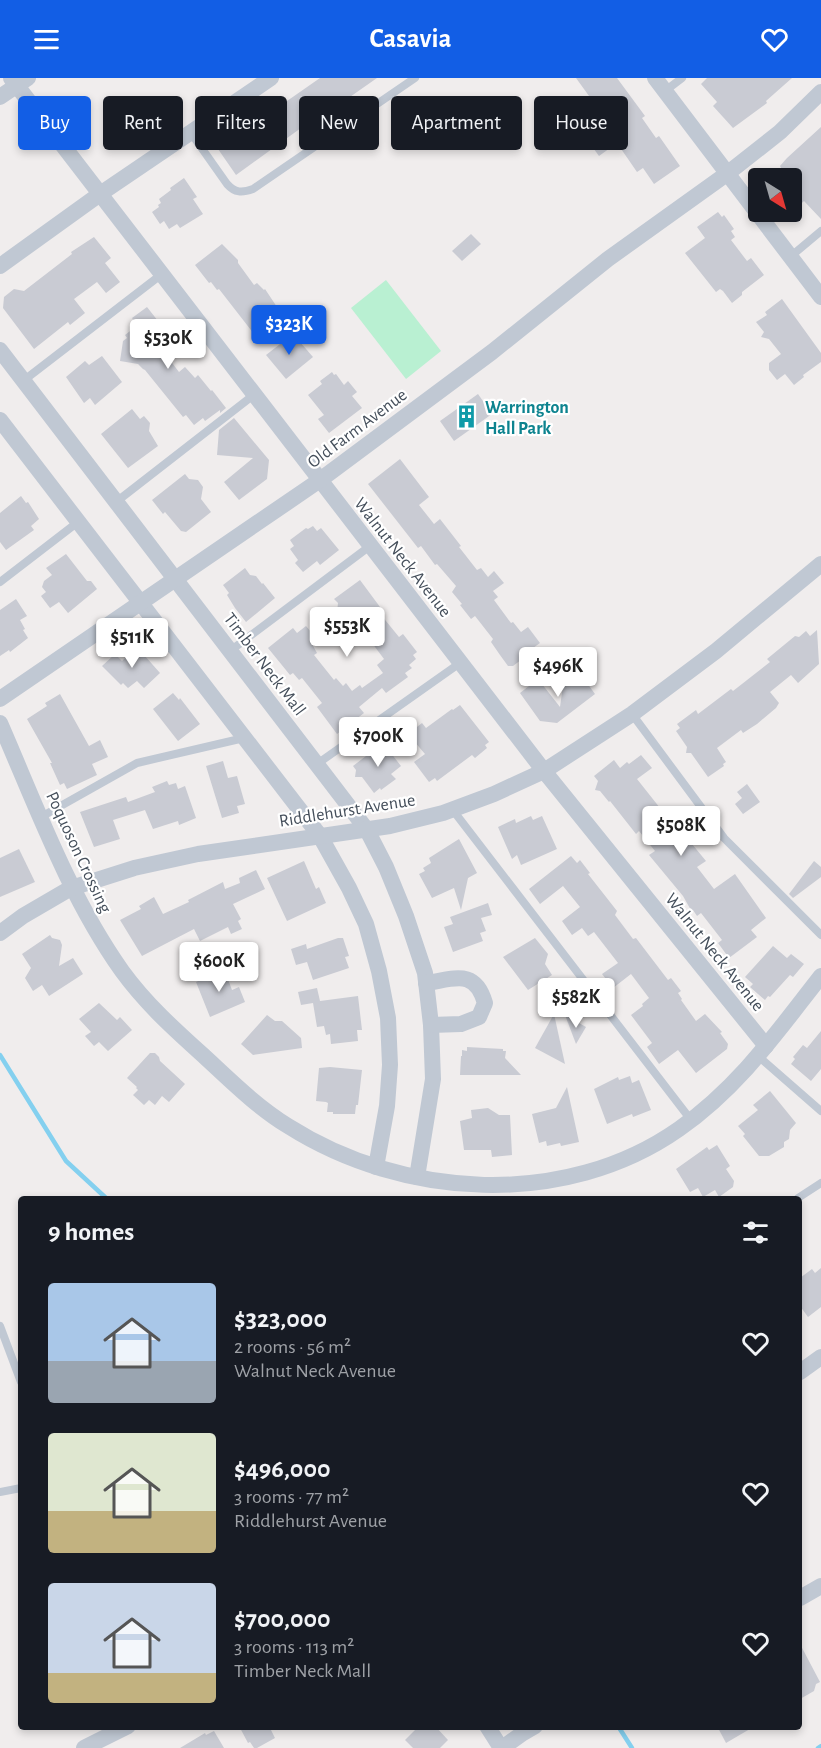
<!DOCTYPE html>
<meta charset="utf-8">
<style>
:root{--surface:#171b24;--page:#242831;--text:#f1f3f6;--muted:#9ea1a6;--accent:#125ee5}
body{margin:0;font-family:"Alegreya Sans",sans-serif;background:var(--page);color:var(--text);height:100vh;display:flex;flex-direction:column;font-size:22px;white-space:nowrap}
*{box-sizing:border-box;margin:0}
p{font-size:20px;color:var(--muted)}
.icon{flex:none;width:33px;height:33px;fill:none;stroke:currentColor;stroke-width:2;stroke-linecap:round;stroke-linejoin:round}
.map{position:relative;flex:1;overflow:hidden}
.side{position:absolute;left:18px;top:1118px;width:784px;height:534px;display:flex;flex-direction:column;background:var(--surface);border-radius:6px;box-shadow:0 3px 9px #0003}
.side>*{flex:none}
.guide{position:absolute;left:18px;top:18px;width:786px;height:54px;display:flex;gap:12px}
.needle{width:39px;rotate:143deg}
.tools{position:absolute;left:748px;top:90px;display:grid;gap:12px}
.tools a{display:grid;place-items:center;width:54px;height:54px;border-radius:6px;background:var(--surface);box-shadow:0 3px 9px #0003;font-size:30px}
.price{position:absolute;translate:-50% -51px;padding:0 14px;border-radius:6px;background:#fff;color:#222;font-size:20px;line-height:39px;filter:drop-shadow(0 2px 3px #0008)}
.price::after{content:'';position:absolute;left:50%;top:36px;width:18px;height:14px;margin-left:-9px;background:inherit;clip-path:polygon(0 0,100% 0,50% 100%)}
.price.selected{background:var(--accent);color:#fff}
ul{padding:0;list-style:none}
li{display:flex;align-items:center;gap:18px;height:150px;padding:0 30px}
li span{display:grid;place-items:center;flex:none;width:168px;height:120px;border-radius:6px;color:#555}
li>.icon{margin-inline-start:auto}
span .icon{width:72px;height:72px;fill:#fffc;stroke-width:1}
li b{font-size:26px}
h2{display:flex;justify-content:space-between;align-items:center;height:72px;padding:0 30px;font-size:26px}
.chip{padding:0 21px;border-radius:6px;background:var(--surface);box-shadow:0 3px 9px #0003;font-size:21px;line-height:54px}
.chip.selected{background:var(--accent);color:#fff}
header{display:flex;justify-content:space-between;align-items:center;height:78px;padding:0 30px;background:var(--accent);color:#fff;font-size:27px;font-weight:600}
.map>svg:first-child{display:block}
</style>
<header><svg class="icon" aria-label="menu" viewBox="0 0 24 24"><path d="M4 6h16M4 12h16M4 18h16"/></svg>Casavia<svg class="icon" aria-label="heart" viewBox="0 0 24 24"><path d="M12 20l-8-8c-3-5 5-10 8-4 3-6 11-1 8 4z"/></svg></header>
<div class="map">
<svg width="821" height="1670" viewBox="0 0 821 1670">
<rect width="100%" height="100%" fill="#f0eded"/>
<!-- green -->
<path fill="#b9f0d2" d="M 386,202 L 441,273 L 406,301 L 351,230 Z"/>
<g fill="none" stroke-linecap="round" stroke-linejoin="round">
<!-- stream -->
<g stroke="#84d0ef" stroke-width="4.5">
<path d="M 0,977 L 66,1083 L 106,1120"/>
<path d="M 618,1648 L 632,1670"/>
<path d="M 818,1670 L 821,1668"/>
</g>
</g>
<!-- building -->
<g fill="#c9cbd3">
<path d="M 320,0 L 377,0 L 347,21 L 346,19 L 330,29 L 236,97 L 218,71 Z"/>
<path d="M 576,0 L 617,0 L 645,38 L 642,40 L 656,60 L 659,58 L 680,88 L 654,106 L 643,90 L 637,94 L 617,65 L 599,78 L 591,67 L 607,56 L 596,40 L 600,38 L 595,30 L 597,29 Z"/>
<path d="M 707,0 L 792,0 L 766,23 L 767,25 L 733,50 L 713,28 L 717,24 L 701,6 Z"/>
<path d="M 821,49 L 821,141 L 804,123 L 792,134 L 792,100 L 769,100 L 781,90 L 780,88 L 787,80 Z"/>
<path d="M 184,100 L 197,119 L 193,121 L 203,136 L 180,150 L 177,146 L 169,151 L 164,143 L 160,146 L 152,134 L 159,129 L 158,127 L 161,125 L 159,121 L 171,112 L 170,110 Z"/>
<path d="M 718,134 L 722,139 L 724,137 L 734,151 L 731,153 L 735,159 L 731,162 L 747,183 L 751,180 L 764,197 L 742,214 L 742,217 L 732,225 L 723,213 L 720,211 L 716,214 L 685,175 L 705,160 L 697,149 Z"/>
<path d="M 471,156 L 481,166 L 462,183 L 452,173 Z"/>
<path d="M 94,159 L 111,180 L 105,185 L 120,204 L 106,215 L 97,204 L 74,221 L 85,235 L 70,247 L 68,244 L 34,271 L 3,230 L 4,219 L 14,211 L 24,213 L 72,176 L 71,174 Z"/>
<path d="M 222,166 L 238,182 L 238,185 L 254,207 L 257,205 L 264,212 L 265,211 L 281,235 L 254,256 L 219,211 L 217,212 L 211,204 L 209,205 L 195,187 Z"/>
<path d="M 782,221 L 821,275 L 821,284 L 803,297 L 804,299 L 794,307 L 785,296 L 777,302 L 769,292 L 769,285 L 781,276 L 769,261 L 761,259 L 764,254 L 756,244 L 767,237 L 765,234 Z"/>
<path d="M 147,229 L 158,243 L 155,245 L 166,259 L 164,261 L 168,269 L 163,273 L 179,294 L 185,289 L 195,300 L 198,297 L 211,313 L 212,312 L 226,330 L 220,335 L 220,332 L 205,343 L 203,340 L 194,347 L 186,337 L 183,339 L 145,292 L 143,291 L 138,286 L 120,283 L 123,263 L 127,260 L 125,257 L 134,250 L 130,246 L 134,243 L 132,240 Z"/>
<path d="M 293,256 L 313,279 L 286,301 L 266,277 Z"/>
<path d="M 102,278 L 122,304 L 95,327 L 90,320 L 84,325 L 66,299 L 85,283 L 89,287 Z"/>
<path d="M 332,294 L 334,297 L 336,296 L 344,307 L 348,303 L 357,314 L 352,318 L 362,330 L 329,355 L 318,341 L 324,337 L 308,317 L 322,306 L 320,303 Z"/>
<path d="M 478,316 L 492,336 L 454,363 L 440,343 Z"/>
<path d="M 132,331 L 140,341 L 144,338 L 150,345 L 149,353 L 158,368 L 128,390 L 101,356 Z"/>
<path d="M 234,340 L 269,382 L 267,401 L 239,422 L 224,404 L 253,380 L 217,377 L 219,352 Z"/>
<path d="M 400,381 L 429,419 L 419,427 L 434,446 L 440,441 L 461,468 L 459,469 L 477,492 L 481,490 L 488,499 L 494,493 L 504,505 L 493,513 L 498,519 L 494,522 L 511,545 L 513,544 L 521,554 L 528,549 L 540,565 L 533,570 L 534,572 L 513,588 L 508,588 L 500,577 L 491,564 L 493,561 L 475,538 L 471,541 L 460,527 L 462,526 L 452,514 L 456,508 L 437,486 L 435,487 L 421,468 L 418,470 L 368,406 Z"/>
<path d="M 185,396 L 189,401 L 198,402 L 203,409 L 201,421 L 211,434 L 186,454 L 181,453 L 165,434 L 163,436 L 152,422 Z"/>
<path d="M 21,418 L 26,425 L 28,424 L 39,441 L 31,448 L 34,452 L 6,472 L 0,464 L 0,435 Z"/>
<path d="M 313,448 L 317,453 L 321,450 L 339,472 L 320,487 L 317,483 L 303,494 L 295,485 L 298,482 L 290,471 L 294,468 L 290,462 L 306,450 L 308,451 Z"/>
<path d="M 66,476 L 87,503 L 91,503 L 97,511 L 68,535 L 59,524 L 50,530 L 41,518 L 46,514 L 42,509 L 44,503 L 52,497 L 46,490 Z"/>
<path d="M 245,490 L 250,497 L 256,498 L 262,506 L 263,505 L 275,520 L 246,544 L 235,530 L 227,517 L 229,515 L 223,507 Z"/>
<path d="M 360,502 L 380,529 L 377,532 L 399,559 L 403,556 L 417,574 L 413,577 L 416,581 L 409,587 L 412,590 L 405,595 L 408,599 L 386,615 L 382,610 L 359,629 L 364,635 L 337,656 L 317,629 L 322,625 L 302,600 L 299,602 L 293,595 L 290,597 L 268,570 L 293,550 L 297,555 L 306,548 L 316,560 L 311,564 L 317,575 L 314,577 L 334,602 L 336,600 L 343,608 L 346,605 L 352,613 L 360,607 L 362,610 L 383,595 L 377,587 L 384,581 L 363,553 L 361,555 L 355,548 L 349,553 L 340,541 L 342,540 L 337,534 L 338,525 L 334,521 Z"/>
<path d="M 16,521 L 27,538 L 20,542 L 25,551 L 23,552 L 28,560 L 10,574 L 9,572 L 0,578 L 0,532 Z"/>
<path d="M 817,552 L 819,586 L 798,605 L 791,597 L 770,614 L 779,625 L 776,630 L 757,646 L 743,655 L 741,652 L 717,670 L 726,684 L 723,686 L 724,688 L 708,699 L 691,675 L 686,675 L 687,669 L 676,653 L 680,650 L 677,646 L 696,632 L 698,636 L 731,611 L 733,613 L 770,584 L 767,581 L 795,558 L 799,559 L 806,553 L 810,558 Z"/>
<path d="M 137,569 L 160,595 L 144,610 L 137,603 L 128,610 L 123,605 L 121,607 L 102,588 L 115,576 L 122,583 Z"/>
<path d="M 565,593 L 579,594 L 595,616 L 557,645 L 540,643 L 520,615 L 538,601 L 560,629 Z"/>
<path d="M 173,615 L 179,622 L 180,620 L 200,646 L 178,663 L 153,631 Z"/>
<path d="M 60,616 L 89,668 L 100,662 L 108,679 L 92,686 L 97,697 L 67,711 L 64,705 L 60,707 L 50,685 L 52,685 L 27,641 L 47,628 L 45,625 Z"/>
<path d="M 460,627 L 489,664 L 485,667 L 487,670 L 475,680 L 472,677 L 437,703 L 435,700 L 429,704 L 414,684 L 425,676 L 408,656 L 422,645 L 426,650 L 452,631 L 453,632 Z"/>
<path d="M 383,665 L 401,688 L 391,696 L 396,701 L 381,712 L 380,710 L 374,715 L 362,699 L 355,699 L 356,692 L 353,688 Z"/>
<path d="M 641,677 L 652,690 L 637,701 L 679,754 L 695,742 L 705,756 L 692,766 L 706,783 L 697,789 L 714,811 L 735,796 L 766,840 L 751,852 L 757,859 L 729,880 L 718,865 L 722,862 L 701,835 L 697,838 L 693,832 L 692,834 L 683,818 L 649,777 L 655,773 L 639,753 L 636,756 L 610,723 L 609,724 L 600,713 L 595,712 L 598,703 L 594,698 L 614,682 L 620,690 L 627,684 L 629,686 Z"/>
<path d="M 223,683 L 228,700 L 237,698 L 245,726 L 237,728 L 239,735 L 222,740 L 206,688 Z"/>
<path d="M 167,703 L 169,707 L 176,705 L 178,711 L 185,708 L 196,740 L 179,747 L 178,743 L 153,751 L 145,732 L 113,742 L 120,761 L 94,769 L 80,734 L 126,719 L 128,724 L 155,714 L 152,709 Z"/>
<path d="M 747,706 L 760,724 L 743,736 L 735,726 L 742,720 L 737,714 Z"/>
<path d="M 531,738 L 533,742 L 542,738 L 557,771 L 521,787 L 517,777 L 512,781 L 498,749 L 515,741 L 516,745 Z"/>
<path d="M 459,761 L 477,795 L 468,800 L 461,832 L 454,810 L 432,820 L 419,796 L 425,793 L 423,790 L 431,785 L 429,780 Z"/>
<path d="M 19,771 L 35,804 L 0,819 L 0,780 Z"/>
<path d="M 571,778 L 577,785 L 580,782 L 590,795 L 588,796 L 617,833 L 615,837 L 633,861 L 636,860 L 668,902 L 671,900 L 681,913 L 678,915 L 682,921 L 681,922 L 696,943 L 705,936 L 722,954 L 720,955 L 728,966 L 727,971 L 696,995 L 678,972 L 659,986 L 647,969 L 652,965 L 631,937 L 643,928 L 642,926 L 649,920 L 631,896 L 613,910 L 602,896 L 618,885 L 594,854 L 588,858 L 582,850 L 572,857 L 562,843 L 580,829 L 563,808 L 540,826 L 529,811 Z"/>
<path d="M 304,783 L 316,811 L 319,809 L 326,825 L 287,843 L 267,800 Z"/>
<path d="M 814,783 L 821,789 L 821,799 L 793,820 L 789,816 Z"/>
<path d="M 256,792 L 265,811 L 233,826 L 241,841 L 238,843 L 242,851 L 231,856 L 228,849 L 200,863 L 194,851 L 142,878 L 120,842 L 141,831 L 139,828 L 154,819 L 163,836 L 189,824 L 188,822 L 223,804 L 225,811 L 240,805 L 239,800 Z"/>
<path d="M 488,825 L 492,837 L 481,840 L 486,853 L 480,855 L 483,863 L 453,874 L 444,849 L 453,846 L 450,839 Z"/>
<path d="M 50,857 L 52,860 L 60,862 L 62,867 L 59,888 L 73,880 L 83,896 L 49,918 L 42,907 L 33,913 L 25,900 L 31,890 L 22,876 Z"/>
<path d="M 338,860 L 343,860 L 349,878 L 345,879 L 349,890 L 313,902 L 307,884 L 296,887 L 291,871 L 306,866 L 307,871 Z"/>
<path d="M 535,860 L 548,876 L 545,886 L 552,897 L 528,912 L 503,879 Z"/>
<path d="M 773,868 L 787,880 L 791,876 L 804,886 L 793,899 L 790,897 L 770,919 L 768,918 L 765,922 L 750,909 L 753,906 L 745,899 Z"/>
<path d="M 224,891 L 232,912 L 239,909 L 245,924 L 210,939 L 196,904 Z"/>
<path d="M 317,910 L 320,923 L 358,918 L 362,952 L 357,952 L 358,963 L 331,966 L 330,956 L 326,957 L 324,948 L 317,949 L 313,925 L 301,927 L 298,914 Z"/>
<path d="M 99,925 L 117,942 L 120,939 L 132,952 L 108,973 L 99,964 L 94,968 L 85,958 L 91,954 L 79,941 Z"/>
<path d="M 554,936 L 565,986 L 535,970 Z"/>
<path d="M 267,937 L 275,943 L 282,943 L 301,960 L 302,970 L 253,977 L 241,966 Z"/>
<path d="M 565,937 L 586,949 L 576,966 Z"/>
<path d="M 821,953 L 821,991 L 811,1003 L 791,986 L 795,981 L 793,979 L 803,967 L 807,970 Z"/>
<path d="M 467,969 L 503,971 L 503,973 L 506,973 L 505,980 L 521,997 L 460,997 L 461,978 L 462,978 L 462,972 L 467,973 Z"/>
<path d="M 150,975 L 155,975 L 159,979 L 160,983 L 185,1006 L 169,1024 L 162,1018 L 155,1027 L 149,1022 L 144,1027 L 133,1017 L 138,1012 L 136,1010 L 137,1009 L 127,1000 Z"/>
<path d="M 330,989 L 362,992 L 358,1027 L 356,1027 L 355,1036 L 333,1036 L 333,1034 L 327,1034 L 328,1025 L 326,1024 L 316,1023 L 319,990 Z"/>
<path d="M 630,998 L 632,1005 L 639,1002 L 651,1032 L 633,1039 L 632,1036 L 607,1046 L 594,1011 L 618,999 L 619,1002 Z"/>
<path d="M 567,1009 L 579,1064 L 561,1068 L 560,1065 L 547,1068 L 546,1063 L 539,1065 L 532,1036 L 556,1030 Z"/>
<path d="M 770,1013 L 796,1045 L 790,1052 L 789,1061 L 784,1064 L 784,1069 L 769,1078 L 759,1078 L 743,1058 L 745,1056 L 738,1048 L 758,1032 L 753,1027 Z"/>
<path d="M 488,1030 L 499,1037 L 510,1037 L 512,1077 L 492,1079 L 491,1072 L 464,1072 L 460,1043 L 472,1040 L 471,1032 Z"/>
<path d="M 717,1067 L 730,1088 L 726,1091 L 734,1103 L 733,1109 L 719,1119 L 715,1112 L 703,1119 L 698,1110 L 690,1114 L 676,1091 L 707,1069 L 709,1072 Z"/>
<path d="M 821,1190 L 821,1229 L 808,1239 L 800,1228 L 800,1200 L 812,1191 L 815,1195 Z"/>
<path d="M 800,1566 L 820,1604 L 816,1606 L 814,1613 L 800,1621 Z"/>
<path d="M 239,1648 L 269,1648 L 275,1660 L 257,1670 L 254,1670 L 250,1664 L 248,1665 Z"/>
<path d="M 419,1648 L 435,1648 L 448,1662 L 440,1670 L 413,1670 L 405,1662 Z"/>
<path d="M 717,1648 L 755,1648 L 726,1665 Z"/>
<path d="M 214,1653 L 224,1670 L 180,1670 L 205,1655 L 206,1657 Z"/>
</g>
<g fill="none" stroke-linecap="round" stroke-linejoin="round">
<!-- service -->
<g stroke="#c0c8d3" stroke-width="8">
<path d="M 665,13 L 682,0"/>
<path d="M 191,55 L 227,106 C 235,115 242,115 253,111 L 415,0"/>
<path d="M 790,179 L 821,153"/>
<path d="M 23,303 L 162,196"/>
<path d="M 116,424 L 255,316"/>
<path d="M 0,504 L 78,444"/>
<path d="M 230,573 L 370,468"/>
<path d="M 632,636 L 724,760 L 821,857"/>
<path d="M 317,686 L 460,585"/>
<path d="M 452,731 L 691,1042"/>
<path d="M 41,739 L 137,685 L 244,660"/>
<path d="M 758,978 L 821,1033"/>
<path d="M 798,1120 L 821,1105"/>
<path d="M 0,1248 L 21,1304"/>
<path d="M 0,1414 L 21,1410"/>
</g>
<!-- minor -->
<g stroke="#c0c8d3" stroke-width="16">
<path d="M 11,0 L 544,693 L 766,968"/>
<path d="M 655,0 L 821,219"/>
<path d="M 0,19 L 28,0"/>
<path d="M 0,188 L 100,116 L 271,0"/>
<path d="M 0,272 L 367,752 L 386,789 L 406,838 L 425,895 L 431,947 L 433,1001 L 417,1099"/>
<path d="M 0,342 L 320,758 L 349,810 L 366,846 L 379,893 L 388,940 L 390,987 L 387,1028 L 376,1089"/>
<path d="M 0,621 L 320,402 L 492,274 L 608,181 L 728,95 L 780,54 L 821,14"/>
<path d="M 0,645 C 37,730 69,818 122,893 C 146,926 175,952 205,979 C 231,1003 257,1029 288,1048 C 403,1121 565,1131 679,1051 C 739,1009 777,954 821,898"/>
<path d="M 0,855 L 23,838 L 71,810 L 134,790 L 198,776 L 390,748 L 443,735 L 494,716 L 544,693 L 632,636 L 716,573 L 821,486"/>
<path d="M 426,905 C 454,901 475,890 485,925 L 479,939 L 461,946 L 431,947"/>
<path d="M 800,1294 L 821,1279"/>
<path d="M 800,1520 L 821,1508"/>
<path d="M 487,1648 L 501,1670"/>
<path d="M 84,1670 L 128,1648"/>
<path d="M 502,1670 L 523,1655 L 535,1648"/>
</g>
</g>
<!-- icons -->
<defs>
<symbol id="building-bare" viewBox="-9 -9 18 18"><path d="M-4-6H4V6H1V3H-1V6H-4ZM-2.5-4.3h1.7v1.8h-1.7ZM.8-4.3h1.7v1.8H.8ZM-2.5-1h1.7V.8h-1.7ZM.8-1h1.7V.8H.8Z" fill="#0f9aa8" stroke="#fff" stroke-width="2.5" paint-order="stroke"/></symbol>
</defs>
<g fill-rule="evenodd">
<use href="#building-bare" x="450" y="322" width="33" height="33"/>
</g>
<g text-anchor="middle" stroke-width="4.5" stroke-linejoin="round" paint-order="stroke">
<!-- culture labels -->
<g font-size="18" font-weight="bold" fill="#0d838f" stroke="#fff" text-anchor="start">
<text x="485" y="335">Warrington<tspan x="485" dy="21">Hall Park</tspan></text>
</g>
<!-- street labels -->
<g font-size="18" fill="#454f5b" stroke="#fff">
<text transform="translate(357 350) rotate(-37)" y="6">Old Farm Avenue</text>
<text transform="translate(403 479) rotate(52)" y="6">Walnut Neck Avenue</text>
<text transform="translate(265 586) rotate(53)" y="6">Timber Neck Mall</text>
<text transform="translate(347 732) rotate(-9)" y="6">Riddlehurst Avenue</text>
<text transform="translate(79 774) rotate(65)" y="6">Poquoson Crossing</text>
<text transform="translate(715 874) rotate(51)" y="6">Walnut Neck Avenue</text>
</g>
</g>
</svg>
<div class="tools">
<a><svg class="needle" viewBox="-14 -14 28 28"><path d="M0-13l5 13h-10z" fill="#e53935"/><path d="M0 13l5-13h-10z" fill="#9ea1a6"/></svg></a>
</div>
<b class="price selected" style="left:289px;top:278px">$323K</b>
<b class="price" style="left:168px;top:292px">$530K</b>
<b class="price" style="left:347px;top:580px">$553K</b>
<b class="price" style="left:132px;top:591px">$511K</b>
<b class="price" style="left:558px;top:620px">$496K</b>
<b class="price" style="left:378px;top:690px">$700K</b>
<b class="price" style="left:681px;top:779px">$508K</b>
<b class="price" style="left:219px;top:915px">$600K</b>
<b class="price" style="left:576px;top:951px">$582K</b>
<div class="guide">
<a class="chip selected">Buy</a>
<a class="chip">Rent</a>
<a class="chip">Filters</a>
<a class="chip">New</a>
<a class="chip">Apartment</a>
<a class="chip">House</a>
</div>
<section class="side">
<h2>9 homes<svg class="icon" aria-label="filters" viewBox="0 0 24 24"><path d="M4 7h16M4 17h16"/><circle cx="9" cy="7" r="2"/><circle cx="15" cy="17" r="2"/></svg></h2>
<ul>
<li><span style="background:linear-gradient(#a9c7e8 65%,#9aa5b1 0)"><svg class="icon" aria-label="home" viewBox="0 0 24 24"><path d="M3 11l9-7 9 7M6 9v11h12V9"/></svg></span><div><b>$323,000</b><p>2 rooms · 56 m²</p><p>Walnut Neck Avenue</p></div><svg class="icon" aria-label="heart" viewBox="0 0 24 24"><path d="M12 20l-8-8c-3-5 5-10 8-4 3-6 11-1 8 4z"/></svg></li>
<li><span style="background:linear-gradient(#dfe7d0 65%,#c2b280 0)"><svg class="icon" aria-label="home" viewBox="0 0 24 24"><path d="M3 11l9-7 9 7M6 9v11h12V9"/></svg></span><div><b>$496,000</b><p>3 rooms · 77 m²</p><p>Riddlehurst Avenue</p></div><svg class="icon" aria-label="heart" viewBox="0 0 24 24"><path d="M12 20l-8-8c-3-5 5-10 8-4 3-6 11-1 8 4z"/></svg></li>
<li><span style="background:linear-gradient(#c9d6e8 75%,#c2b280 0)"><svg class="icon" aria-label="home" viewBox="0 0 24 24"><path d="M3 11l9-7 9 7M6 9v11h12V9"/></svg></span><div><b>$700,000</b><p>3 rooms · 113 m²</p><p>Timber Neck Mall</p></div><svg class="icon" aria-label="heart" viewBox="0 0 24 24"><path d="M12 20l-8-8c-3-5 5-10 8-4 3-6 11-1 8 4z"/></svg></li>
</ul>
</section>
</div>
